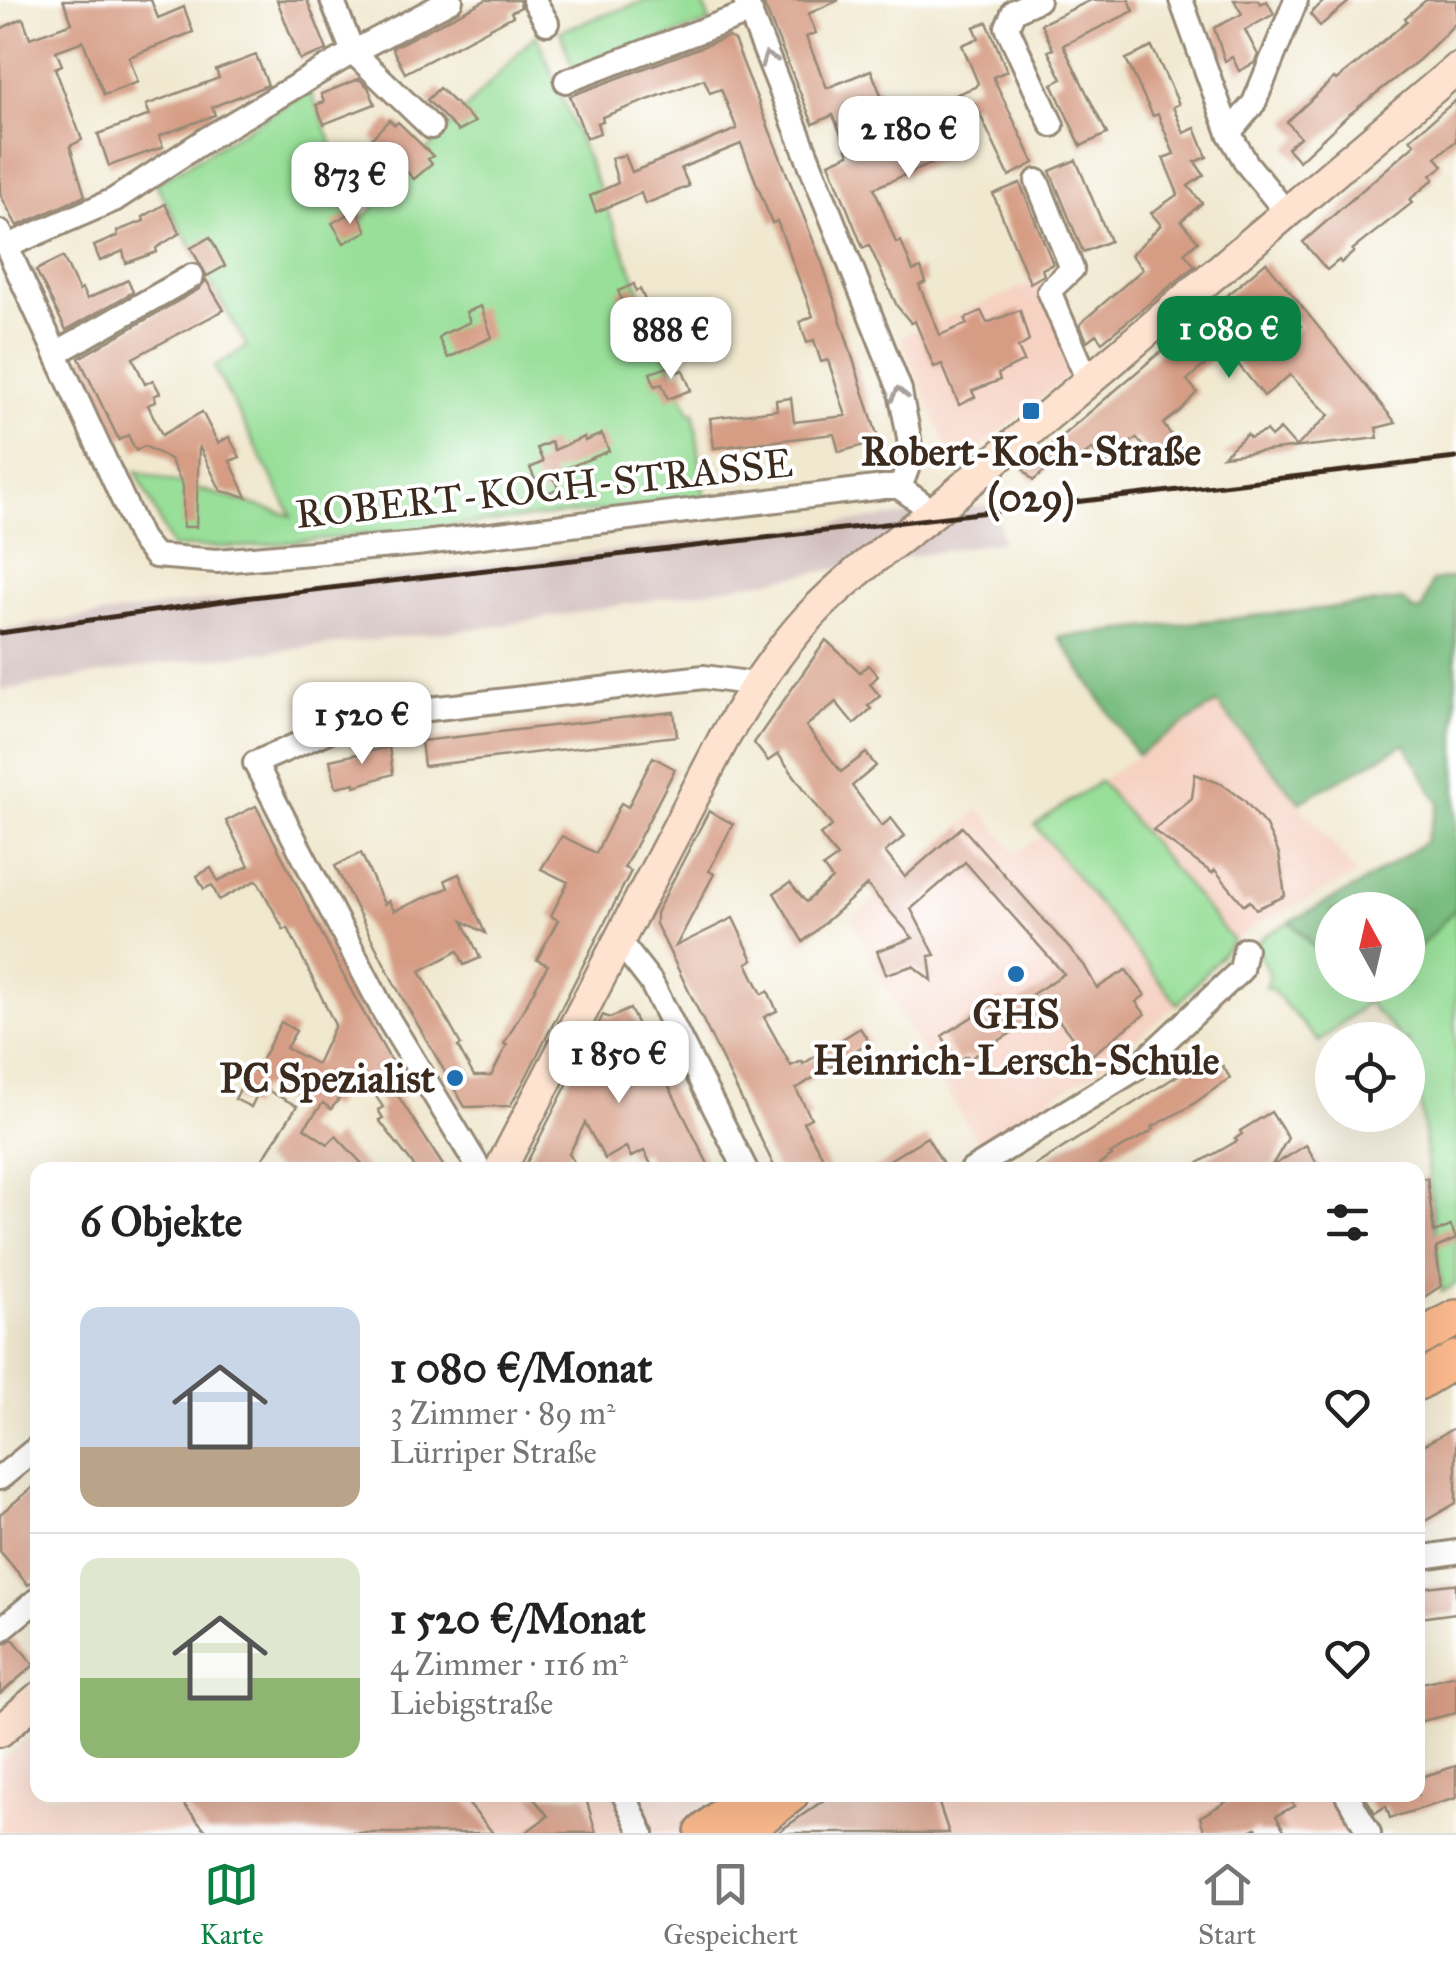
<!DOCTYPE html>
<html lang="de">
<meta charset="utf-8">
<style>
:root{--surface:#fff;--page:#f6f6f6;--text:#222;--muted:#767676;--line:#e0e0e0;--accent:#0b8043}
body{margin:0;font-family:"IM FELL Great Primer",serif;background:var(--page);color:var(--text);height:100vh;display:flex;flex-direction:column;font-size:38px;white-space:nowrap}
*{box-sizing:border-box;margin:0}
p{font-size:32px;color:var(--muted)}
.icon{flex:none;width:55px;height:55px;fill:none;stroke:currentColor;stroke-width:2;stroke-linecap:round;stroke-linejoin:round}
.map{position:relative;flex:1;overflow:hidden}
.side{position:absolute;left:30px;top:1162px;width:1395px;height:640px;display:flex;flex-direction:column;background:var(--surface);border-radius:20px;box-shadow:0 10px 40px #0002}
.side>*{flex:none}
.needle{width:65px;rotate:352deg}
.fabs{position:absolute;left:1315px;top:892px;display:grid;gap:20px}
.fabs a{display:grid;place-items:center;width:110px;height:110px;border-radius:50%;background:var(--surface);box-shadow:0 10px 40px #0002;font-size:50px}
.price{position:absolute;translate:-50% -85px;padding:0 22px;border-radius:20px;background:#fff;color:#222;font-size:32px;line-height:65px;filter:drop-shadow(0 2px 5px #0008)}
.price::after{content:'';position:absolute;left:50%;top:60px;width:30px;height:22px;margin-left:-15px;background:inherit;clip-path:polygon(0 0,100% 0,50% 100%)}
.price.active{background:var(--accent);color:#fff}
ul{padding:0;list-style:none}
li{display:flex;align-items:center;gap:30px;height:250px;padding:0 50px}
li+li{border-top:2px solid var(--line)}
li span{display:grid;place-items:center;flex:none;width:280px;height:200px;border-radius:20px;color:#555}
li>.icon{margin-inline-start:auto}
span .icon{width:120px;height:120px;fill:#fffc;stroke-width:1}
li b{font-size:42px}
h2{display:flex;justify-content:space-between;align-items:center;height:120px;padding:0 50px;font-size:42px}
.tab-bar{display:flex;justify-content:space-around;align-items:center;height:140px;border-top:2px solid var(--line);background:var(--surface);font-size:28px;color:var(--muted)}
.tab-bar a{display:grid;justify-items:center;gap:5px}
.tab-bar .active{color:var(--accent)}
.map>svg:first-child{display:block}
</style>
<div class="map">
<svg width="1456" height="1833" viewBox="0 0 1456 1833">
<rect width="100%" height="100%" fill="#fff"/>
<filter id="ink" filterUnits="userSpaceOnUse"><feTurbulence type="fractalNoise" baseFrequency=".01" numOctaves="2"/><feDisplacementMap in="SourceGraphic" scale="20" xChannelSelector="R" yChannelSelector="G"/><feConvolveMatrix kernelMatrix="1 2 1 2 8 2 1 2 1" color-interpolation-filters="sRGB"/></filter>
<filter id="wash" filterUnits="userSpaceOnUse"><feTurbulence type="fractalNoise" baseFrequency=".0048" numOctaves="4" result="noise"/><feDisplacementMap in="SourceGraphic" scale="40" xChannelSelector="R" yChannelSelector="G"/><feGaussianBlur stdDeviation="2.25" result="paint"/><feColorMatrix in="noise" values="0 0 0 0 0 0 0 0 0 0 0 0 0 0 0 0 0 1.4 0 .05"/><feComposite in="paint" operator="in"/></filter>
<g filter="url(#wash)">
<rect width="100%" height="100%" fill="#f0e8cf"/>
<!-- built -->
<g fill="#f6d2c3">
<path d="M 1038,281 L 1075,370 L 965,461 L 956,461 L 951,457 L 900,337 Z"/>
<path d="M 1217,702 L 1357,875 L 1255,925 L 1233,941 L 1100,781 Z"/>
<path d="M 980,809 L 1016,853 L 1041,836 L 1178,1004 L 1094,1072 L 978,1143 L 898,1011 L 852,918 Z"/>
<path d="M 37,1730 L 38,1795 L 716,1795 L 680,1833 L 0,1833 L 0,1761 Z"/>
<path d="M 823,1795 L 1340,1795 L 1361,1833 L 772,1833 Z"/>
</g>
<!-- industrial -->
<path fill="#d1bfbd" d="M 998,504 L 1002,541 L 498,626 L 159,664 L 0,691 L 0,631 L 34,624 L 317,586 Z"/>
<!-- green -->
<g fill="#98df99" stroke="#6a845c" stroke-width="2.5">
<path d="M 647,0 L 702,0 L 710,22 L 574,71 L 560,31 Z"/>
<path d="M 536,34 L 690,413 L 694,412 L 705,500 L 245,547 L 172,547 L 136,471 L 292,516 L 214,367 L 247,347 L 156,184 L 310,90 L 363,219 Z"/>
<path d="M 1100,781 L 1233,941 L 1178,1004 L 1035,825 Z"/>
<path d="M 1456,908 L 1456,1284 L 1442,1292 L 1415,1054 L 1408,1045 L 1408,1040 L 1403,1040 L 1367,1002 L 1383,985 L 1408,985 L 1408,959 Z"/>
<path d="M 1290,922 L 1332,968 L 1332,985 L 1348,985 L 1365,1004 L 1319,1042 L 1271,989 L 1265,988 L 1270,976 L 1255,946 L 1264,936 Z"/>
</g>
<!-- forest -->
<path fill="#7abe81" stroke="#5a7450" stroke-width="2.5" d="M 1456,577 L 1456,908 L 1408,959 L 1408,910 L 1332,910 L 1332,966 L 1291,921 L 1359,885 L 1425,842 L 1439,804 L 1405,744 L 1299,802 L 1217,703 L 1137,755 L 1059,637 L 1403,600 L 1413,610 L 1422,611 L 1432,581 Z"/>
<g id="blocks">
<!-- building -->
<g fill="#d69c84" fill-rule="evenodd">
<path d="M 63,0 L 151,0 L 158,18 L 184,7 L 193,32 L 129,57 L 138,82 L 104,95 L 83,41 L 56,51 L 62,65 L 55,68 L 82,140 L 70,146 L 85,196 L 17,226 L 0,194 L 0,29 L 23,18 L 30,38 L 72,23 Z"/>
<path d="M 277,0 L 307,0 L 327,50 L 300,60 Z"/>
<path d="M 486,0 L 519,0 L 521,7 L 511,12 L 513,16 L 405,73 L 392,48 Z"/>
<path d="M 762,0 L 839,0 L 808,14 L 816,33 L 806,37 L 827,88 L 871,70 L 887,110 L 901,117 L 975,87 L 978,83 L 962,45 L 979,38 L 974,27 L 987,22 L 1007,71 L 993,77 L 1034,163 L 1009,176 L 975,104 L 945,116 L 959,152 L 874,188 L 896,243 L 901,241 L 913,271 L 921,268 L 926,282 L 919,285 L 940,335 L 967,324 L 965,319 L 981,311 L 987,323 L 1020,310 L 1029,341 L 1018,348 L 1024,361 L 998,374 L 1000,380 L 972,391 L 975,397 L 959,405 L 942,364 L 934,367 L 915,321 L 911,323 L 897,306 L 869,245 L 863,248 L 829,163 L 849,154 L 833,115 L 813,124 Z"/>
<path d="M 1091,0 L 1129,0 L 1134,11 L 1063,45 L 1107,134 L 1081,146 L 1052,84 L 1062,79 L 1048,51 L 1053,49 L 1041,24 Z"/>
<path d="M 1234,0 L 1258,0 L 1260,4 L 1267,1 L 1274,14 L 1245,30 L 1258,55 L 1254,63 L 1239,71 L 1232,57 L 1225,61 L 1214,28 L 1242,14 Z"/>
<path d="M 1325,0 L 1351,0 L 1320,26 L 1310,14 Z"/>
<path d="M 1426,0 L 1456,0 L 1456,23 L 1420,59 L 1346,117 L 1299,161 L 1287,148 L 1300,137 L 1287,122 L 1334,78 L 1336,80 L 1360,61 L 1401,26 L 1407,21 L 1405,18 Z"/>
<path d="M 728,37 L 734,40 L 824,268 L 879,441 L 839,452 L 834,434 L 714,448 L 710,418 L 777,410 L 776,400 L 791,398 L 794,422 L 846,416 L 828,360 L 821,362 L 814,340 L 807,343 L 800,322 L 813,316 L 777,221 L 772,223 L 741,144 L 681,168 L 689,186 L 645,204 L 641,193 L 596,212 L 590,196 L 618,183 L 611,158 L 625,155 L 632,172 L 737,129 L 721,89 L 710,93 L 704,79 L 602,117 L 603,121 L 597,123 L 600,133 L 586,138 L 570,96 Z"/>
<path d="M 1152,47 L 1179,104 L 1173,107 L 1184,133 L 1195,128 L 1207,157 L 1195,162 L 1204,175 L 1188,186 L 1202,203 L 1181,221 L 1198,241 L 1184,253 L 1195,266 L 1102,342 L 1096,334 L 1087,341 L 1080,325 L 1084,320 L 1143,269 L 1131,255 L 1161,225 L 1151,213 L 1178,194 L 1163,158 L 1174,154 L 1158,114 L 1153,116 L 1126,59 Z"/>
<path d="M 256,55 L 268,85 L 212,107 L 215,115 L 159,136 L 163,147 L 109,166 L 98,134 L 150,115 L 146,105 L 219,78 L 216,70 Z"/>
<path d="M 359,79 L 368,87 L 375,104 L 324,124 L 316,105 L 324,102 L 321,94 Z"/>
<path d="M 439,88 L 475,122 L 458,131 L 427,100 Z"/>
<path d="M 1456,100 L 1456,141 L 1436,157 L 1443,166 L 1431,175 L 1434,179 L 1409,200 L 1412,203 L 1352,250 L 1354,252 L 1341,263 L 1339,260 L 1327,270 L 1303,242 L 1415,144 L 1410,139 Z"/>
<path d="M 389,120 L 395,125 L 398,122 L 433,156 L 428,159 L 432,164 L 414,179 L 372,138 Z"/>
<path d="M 1076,160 L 1110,241 L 1083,252 L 1050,171 Z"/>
<path d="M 1020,183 L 1053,264 L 1042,269 L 1044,275 L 1030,283 L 993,194 Z"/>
<path d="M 165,204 L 180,233 L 156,248 L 157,252 L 126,263 L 123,251 L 100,261 L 94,246 L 118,236 L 117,231 L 144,221 L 143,217 Z"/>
<path d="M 357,210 L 367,231 L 344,243 L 332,223 Z"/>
<path d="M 210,237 L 225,266 L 207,276 L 191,248 Z"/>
<path d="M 63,257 L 79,291 L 82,289 L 87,299 L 128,280 L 133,292 L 66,330 L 36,270 Z"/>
<path d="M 1266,262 L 1396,423 L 1376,428 L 1378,438 L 1223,456 L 1247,434 L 1250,438 L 1266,431 L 1271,437 L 1280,429 L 1296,447 L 1329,415 L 1290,375 L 1264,396 L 1225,348 L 1187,380 L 1197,392 L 1180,411 L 1163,424 L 1187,456 L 1173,463 L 1160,464 L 1136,438 L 1105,465 L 1092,449 L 1069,469 L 1060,458 L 1033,481 L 1023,469 ZM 1278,299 L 1301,326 L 1264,356 L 1242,330 Z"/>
<path d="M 206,280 L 224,310 L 133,358 L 145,384 L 153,380 L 160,393 L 154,396 L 156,401 L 148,405 L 162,435 L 202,412 L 218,443 L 229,437 L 240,457 L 230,461 L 247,497 L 221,491 L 199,446 L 196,527 L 183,527 L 183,486 L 170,459 L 144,446 L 136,451 L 128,435 L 119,440 L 79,358 L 199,289 Z"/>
<path d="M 634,284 L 636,291 L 640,289 L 658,329 L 638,337 L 618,291 Z"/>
<path d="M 481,306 L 492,337 L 448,358 L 439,339 L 441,335 L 470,322 L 466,312 Z"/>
<path d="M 671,366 L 674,373 L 683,370 L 691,390 L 668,399 L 662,384 L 655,386 L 650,373 Z"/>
<path d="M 602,434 L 609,451 L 552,474 L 558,488 L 542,496 L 530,468 L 543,462 L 537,448 L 551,442 L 554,450 L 584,437 L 585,441 Z"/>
<path d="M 826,640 L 860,672 L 868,665 L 878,676 L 870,684 L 880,696 L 868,706 L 871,709 L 854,724 L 836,702 L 806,726 L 841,772 L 866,753 L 876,766 L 852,786 L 882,826 L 891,818 L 905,836 L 885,852 L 905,877 L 962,827 L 1084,965 L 1097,988 L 1126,970 L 1145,995 L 1136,1002 L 1145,1014 L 1088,1058 L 1050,1009 L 969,1059 L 967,1056 L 958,1061 L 942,1036 L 1002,998 L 1009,1009 L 1064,974 L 965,862 L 911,909 L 935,955 L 929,956 L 932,981 L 913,966 L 886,974 L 877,951 L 913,938 L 867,885 L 803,942 L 774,893 L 790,883 L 806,902 L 832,879 L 823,867 L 837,857 L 820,835 L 832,826 L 778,754 L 768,761 L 754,743 Z"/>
<path d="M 674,712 L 677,736 L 424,766 L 421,741 Z"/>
<path d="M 389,747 L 393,774 L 355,786 L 355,783 L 336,787 L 330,760 Z"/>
<path d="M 653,757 L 675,769 L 624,868 L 631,871 L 523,1083 L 510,1106 L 465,1107 L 395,985 L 335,866 L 361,853 L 384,904 L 389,901 L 394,911 L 448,888 L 445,880 L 459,874 L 485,933 L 463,921 L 480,958 L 464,965 L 458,951 L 420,971 L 461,1045 L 458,1047 L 474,1076 L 491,1076 L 507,1045 L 504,1044 L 548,965 L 537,960 L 558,920 L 551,916 L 568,882 L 541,869 L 562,836 L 596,853 L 621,803 L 628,807 Z"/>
<path d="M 1195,774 L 1222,784 L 1244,800 L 1266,826 L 1279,854 L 1285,896 L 1256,909 L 1250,901 L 1244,905 L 1215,870 L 1212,873 L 1153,830 L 1192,798 Z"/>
<path d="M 256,806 L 354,996 L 398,1073 L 387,1079 L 446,1170 L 417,1170 L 379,1120 L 383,1118 L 378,1110 L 383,1107 L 367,1082 L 360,1085 L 356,1078 L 331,1109 L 323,1103 L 304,1128 L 328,1144 L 336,1136 L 368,1170 L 277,1170 L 262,1160 L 297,1106 L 261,1087 L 251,1107 L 235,1099 L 250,1069 L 256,1071 L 281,1022 L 296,1031 L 286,1048 L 317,1064 L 335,1025 L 288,928 L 284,930 L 257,880 L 219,900 L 212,885 L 204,889 L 197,876 L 211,868 L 218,881 L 249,866 L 226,821 Z"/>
<path d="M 709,811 L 733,824 L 709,871 L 714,874 L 676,946 L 733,918 L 753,960 L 747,963 L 762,994 L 768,991 L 777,1011 L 764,1017 L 791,1066 L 802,1061 L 803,1064 L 860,1028 L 869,1042 L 796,1089 L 811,1118 L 803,1122 L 830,1170 L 776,1170 L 656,924 L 656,913 Z"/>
<path d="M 630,1009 L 711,1170 L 654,1170 L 644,1151 L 631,1157 L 626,1147 L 605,1159 L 585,1123 L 569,1154 L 579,1170 L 523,1170 L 603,1015 L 610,1018 Z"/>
<path d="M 1207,1057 L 1216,1071 L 1223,1066 L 1230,1078 L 1189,1107 L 1152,1127 L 1154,1129 L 1147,1134 L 1110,1154 L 1112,1156 L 1091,1170 L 1028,1170 Z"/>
<path d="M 1271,1112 L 1288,1138 L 1271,1167 L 1306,1145 L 1321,1170 L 1186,1170 L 1237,1141 L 1235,1139 L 1242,1134 L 1240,1131 Z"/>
<path d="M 927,1137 L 944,1165 L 936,1170 L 873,1170 Z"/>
<path d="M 1427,1178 L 1434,1233 L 1451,1226 L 1456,1239 L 1436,1248 L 1441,1286 L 1418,1301 L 1418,1269 L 1423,1269 L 1418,1223 L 1418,1179 Z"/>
<path d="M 1456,1427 L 1456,1503 L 1418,1525 L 1418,1448 Z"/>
<path d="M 38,1483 L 38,1577 L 28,1585 L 0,1551 L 0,1514 Z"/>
<path d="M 1451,1584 L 1456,1584 L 1456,1613 L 1419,1618 L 1418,1588 Z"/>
<path d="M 13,1639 L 34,1665 L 0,1694 L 0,1646 Z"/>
<path d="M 1456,1675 L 1456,1713 L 1418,1722 L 1418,1684 Z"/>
<path d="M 1456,1766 L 1456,1798 L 1390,1818 L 1386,1806 L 1375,1813 L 1364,1795 L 1418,1795 L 1418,1778 Z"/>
<path d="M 176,1795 L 461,1795 L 493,1833 L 208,1833 Z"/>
<path d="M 531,1795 L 585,1795 L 596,1833 L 525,1833 L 548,1816 Z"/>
<path d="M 831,1795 L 936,1795 L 949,1833 L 777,1833 Z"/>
<path d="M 1238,1795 L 1288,1795 L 1294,1806 L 1276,1816 L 1286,1833 L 1259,1833 L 1256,1828 L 1246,1833 L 1205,1833 L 1200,1817 Z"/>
</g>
</g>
</g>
<g filter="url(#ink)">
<use href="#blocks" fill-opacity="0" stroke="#968976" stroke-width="2.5"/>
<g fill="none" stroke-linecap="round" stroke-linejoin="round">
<defs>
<g id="street">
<path d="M 332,0 L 353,52 L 431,127"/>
<path d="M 534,0 L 547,23"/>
<path d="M 745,0 L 900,390 C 905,428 920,452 899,487"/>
<path d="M 1038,0 L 1014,11 L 1007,27 L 1052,125"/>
<path d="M 1181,0 L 1229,133 L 1247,164 L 1286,212"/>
<path d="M 566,81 L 751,12"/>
<path d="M 1229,133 L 1254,103 L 1296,0"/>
<path d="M 1037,181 L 1072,269 L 1049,291 L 1088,381"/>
<path d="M 0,232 L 141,539 L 155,556 L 217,561 L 416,544 L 884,487 L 899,487 L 934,512"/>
<path d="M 8,246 L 114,200 L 208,138 L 353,52 L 451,0"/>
<path d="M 58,352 L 192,276"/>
<path d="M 619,941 L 651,982 L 746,1170"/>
<path d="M 480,1170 L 384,1012 L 255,763 L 340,726 L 386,714 L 704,677 L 755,684"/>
<path d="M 972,1170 L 1134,1070 L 1241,970 L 1245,949"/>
<path d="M 0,1478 L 38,1447"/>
<path d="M 1418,1558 L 1456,1552"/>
<path d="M 0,1630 L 38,1599"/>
<path d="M 624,1795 L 642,1833"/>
<path d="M 1347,1795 L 1369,1833"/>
</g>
<g id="secondary">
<path d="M 500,1170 L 724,738 C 749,695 775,654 809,617 C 846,577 891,546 934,512 L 1456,69"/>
<path d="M 0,1731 L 38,1698"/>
</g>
<g id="primary">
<path d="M 1418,1339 L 1456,1318"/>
<path d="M 1418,1382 L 1456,1359"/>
<path d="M 703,1833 L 747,1795"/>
<path d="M 741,1833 L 790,1795"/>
</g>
</defs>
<!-- street casing -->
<use href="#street" stroke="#968976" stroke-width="28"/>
<!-- secondary casing -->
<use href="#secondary" stroke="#968976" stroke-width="35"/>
<!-- primary casing -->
<use href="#primary" stroke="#968976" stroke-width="40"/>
<!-- street -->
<use href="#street" stroke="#fff" stroke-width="22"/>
<!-- secondary -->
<use href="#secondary" stroke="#fee3d1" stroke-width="30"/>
<!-- primary -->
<use href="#primary" stroke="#fcba8d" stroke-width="35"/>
<!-- rail -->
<path stroke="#3b2a1e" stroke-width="5" d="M 0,633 L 244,598 L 1456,458"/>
</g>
<!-- one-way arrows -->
<defs><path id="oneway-chevron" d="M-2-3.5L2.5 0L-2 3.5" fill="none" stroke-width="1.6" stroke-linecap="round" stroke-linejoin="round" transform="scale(2.5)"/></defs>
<g stroke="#a79f9a">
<use href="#oneway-chevron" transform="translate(768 59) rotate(-111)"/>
<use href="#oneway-chevron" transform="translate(899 394) rotate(-103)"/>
</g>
</g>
<!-- markers -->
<g fill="#1f6fb2" stroke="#fff" stroke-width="4">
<rect x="1021" y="401" width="20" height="20" rx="5"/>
<circle cx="1016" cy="974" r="10"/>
<circle cx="455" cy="1078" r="10"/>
</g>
<g text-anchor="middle" stroke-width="8" stroke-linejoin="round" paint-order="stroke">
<!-- poi labels -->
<g font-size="40" font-weight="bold" fill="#3b2a1e" stroke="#fff">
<text x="1031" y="465">Robert-Koch-Straße<tspan x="1031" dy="46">(029)</tspan></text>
<text x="1016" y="1028">GHS<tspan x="1016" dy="46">Heinrich-Lersch-Schule</tspan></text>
<text x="435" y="1092" text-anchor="end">PC Spezialist</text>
</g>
<!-- street labels -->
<g font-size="40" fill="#3b2a1e" stroke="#fff">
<text transform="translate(544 488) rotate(-6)" y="14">ROBERT-KOCH-STRASSE</text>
</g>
</g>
</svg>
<div class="fabs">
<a><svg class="needle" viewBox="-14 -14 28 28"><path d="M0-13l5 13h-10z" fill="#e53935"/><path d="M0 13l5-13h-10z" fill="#767676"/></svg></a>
<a><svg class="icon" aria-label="locate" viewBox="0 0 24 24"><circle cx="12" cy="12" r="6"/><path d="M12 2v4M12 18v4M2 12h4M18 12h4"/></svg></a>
</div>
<b class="price" style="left:909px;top:181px">2 180 €</b>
<b class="price" style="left:350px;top:227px">873 €</b>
<b class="price active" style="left:1229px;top:381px">1 080 €</b>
<b class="price" style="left:671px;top:382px">888 €</b>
<b class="price" style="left:362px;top:767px">1 520 €</b>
<b class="price" style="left:619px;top:1106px">1 850 €</b>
<section class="side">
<h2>6 Objekte<svg class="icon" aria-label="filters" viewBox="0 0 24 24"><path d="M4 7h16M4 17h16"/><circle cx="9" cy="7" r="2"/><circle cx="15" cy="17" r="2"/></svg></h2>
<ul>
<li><span style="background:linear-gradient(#c9d6e8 70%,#b9a48a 0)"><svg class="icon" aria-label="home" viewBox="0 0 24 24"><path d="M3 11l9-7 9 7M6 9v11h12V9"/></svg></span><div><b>1 080 €/Monat</b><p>3 Zimmer · 89 m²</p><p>Lürriper Straße</p></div><svg class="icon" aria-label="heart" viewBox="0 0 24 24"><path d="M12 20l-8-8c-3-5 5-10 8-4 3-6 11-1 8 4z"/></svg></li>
<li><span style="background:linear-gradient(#dfe7d0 60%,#8fb573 0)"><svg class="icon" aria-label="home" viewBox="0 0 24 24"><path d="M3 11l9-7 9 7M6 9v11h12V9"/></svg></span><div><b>1 520 €/Monat</b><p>4 Zimmer · 116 m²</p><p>Liebigstraße</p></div><svg class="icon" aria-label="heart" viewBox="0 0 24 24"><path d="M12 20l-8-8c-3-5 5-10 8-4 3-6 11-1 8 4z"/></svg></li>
</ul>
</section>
</div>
<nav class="tab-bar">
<a class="active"><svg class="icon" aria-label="map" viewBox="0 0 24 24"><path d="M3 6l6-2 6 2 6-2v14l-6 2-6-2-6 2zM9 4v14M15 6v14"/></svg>Karte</a>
<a><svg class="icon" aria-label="saved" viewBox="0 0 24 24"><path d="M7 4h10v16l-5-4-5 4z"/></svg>Gespeichert</a>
<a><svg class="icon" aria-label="home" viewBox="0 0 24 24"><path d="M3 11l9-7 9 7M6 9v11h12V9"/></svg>Start</a>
</nav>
